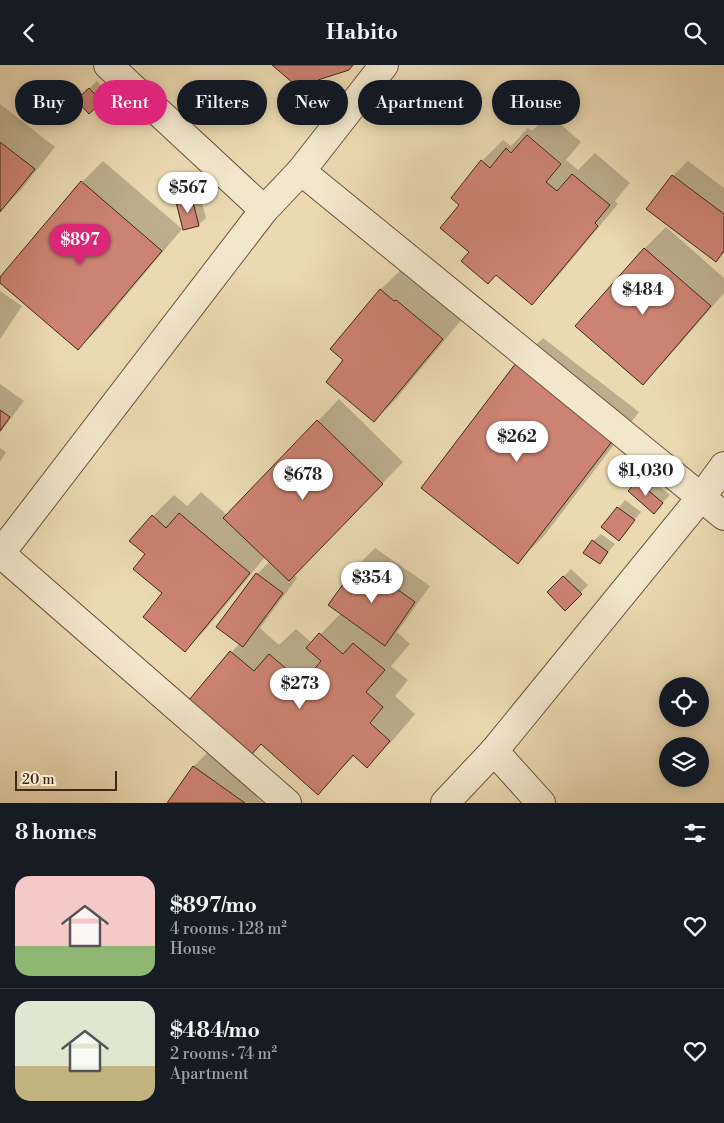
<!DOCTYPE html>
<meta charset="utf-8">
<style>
:root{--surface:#171b24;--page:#20242c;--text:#f1f3f6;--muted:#9ea1a6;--line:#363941;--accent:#db2777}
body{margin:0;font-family:"Libre Bodoni",serif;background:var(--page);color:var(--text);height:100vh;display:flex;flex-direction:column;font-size:19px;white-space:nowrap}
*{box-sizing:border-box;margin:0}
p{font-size:16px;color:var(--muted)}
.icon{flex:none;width:28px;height:28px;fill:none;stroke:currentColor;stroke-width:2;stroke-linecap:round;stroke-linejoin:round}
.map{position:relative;height:738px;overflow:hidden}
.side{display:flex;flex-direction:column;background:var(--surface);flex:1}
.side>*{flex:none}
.hud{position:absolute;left:15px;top:15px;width:695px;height:45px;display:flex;gap:10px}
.controls{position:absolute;left:659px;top:612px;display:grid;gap:10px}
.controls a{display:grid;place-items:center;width:50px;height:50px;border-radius:50%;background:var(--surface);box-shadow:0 2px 12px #0003;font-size:25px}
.scale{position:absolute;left:15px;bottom:12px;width:102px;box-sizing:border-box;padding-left:5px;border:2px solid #402819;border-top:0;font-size:14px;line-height:18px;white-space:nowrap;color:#402819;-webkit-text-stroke:4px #f2e6cc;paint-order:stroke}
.price{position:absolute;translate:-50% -42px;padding:0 11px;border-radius:18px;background:#fff;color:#222;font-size:16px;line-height:32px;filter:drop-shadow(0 1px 2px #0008)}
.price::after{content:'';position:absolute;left:50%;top:30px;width:15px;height:11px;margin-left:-8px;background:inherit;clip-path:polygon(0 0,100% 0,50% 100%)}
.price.active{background:var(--accent);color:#fff}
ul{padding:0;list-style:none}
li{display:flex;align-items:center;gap:15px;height:125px;padding:0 15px}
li+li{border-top:1px solid var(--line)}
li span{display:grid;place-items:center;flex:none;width:140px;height:100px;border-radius:15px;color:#555}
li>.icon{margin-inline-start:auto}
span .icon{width:60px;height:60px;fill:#fffc;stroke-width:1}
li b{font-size:21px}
h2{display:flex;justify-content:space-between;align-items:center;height:60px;padding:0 15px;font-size:21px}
.pill{padding:0 18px;border-radius:22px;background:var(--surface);box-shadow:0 2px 12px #0003;font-size:18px;line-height:45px}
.pill.active{background:var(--accent);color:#fff}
header{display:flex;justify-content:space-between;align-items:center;height:65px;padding:0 15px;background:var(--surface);font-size:22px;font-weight:800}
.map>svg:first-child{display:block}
</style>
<header><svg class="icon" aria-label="back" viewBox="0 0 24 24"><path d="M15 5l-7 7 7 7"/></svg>Habito<svg class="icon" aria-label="search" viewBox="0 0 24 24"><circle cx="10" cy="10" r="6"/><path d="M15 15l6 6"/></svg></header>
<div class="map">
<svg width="724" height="738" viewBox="0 0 724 738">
<rect width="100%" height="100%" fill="#ebd9b1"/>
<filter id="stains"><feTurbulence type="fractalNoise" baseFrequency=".004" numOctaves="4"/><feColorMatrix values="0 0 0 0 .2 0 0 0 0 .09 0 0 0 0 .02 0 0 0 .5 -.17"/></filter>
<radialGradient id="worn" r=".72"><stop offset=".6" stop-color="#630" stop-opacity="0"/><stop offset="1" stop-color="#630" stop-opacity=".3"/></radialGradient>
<!-- shadow -->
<g fill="#0003">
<path d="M 97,16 L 108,28 L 89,47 L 78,35 Z"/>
<path d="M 0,39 L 55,82 L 20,126 L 0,146 Z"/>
<path d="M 549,49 L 581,77 L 566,95 L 578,105 L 595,88 L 630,118 L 615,136 L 618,139 L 553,217 L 532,238 L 461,139 L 453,132 L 482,96 L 503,75 L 511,81 L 528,63 L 532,66 Z"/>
<path d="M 103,96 L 182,164 L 99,263 L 78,284 L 1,218 L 0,220 L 0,213 L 82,117 Z"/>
<path d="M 688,96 L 724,123 L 724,187 L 716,195 L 673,111 Z"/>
<path d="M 199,126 L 206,153 L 198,160 L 177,137 L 185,130 Z"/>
<path d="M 666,162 L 724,213 L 724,228 L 664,297 L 643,318 L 577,261 L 645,183 Z"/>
<path d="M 402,204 L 463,253 L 395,335 L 374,356 L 380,225 Z"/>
<path d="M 0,226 L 22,241 L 0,274 Z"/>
<path d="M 543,273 L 639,347 L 544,471 L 518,497 L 517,299 Z"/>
<path d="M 0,319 L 24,336 L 0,368 Z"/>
<path d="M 339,334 L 403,397 L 294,510 L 297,513 L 260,563 L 279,580 L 296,564 L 312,578 L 341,548 L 360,498 L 375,483 L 430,521 L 397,567 L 410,579 L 391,601 L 408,615 L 395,631 L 415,649 L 393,675 L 367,701 L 355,690 L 318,728 L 261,678 L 190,634 L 240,578 L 257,509 L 270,496 L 265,492 L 206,564 L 185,585 L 164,528 L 147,489 L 153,451 L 174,430 L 187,441 L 201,427 L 227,450 Z"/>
<path d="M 0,383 L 6,387 L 0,397 Z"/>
<path d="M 646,410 L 670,430 L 654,447 L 638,417 Z"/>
<path d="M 625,435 L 641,447 L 619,474 L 603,462 Z"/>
<path d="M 601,469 L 615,479 L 599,498 L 593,476 Z"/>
<path d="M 571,504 L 588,520 L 565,544 L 549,527 Z"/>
<path d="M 215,680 L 268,718 L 257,733 L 263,738 L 168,738 L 194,701 Z"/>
</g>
<!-- building -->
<g fill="#cc8373" stroke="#402819">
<path d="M 272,0 L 353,0 L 349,5 L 318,15 L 306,29 Z"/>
<path d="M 89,23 L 102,37 L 89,49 L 76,35 Z"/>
<path d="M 527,70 L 561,99 L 546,117 L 557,126 L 572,109 L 610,140 L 595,158 L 598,161 L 532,240 L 496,210 L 488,219 L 461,196 L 469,187 L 440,163 L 459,140 L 451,133 L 481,95 L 490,103 L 506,83 L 511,88 Z"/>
<path d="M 0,77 L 35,104 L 0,147 Z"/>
<path d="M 672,110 L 724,149 L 724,186 L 716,197 L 646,144 Z"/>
<path d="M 81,116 L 162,186 L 78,285 L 0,218 L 0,212 Z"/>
<path d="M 192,133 L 199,161 L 183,165 L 176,137 Z"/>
<path d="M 644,183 L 711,241 L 643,320 L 575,261 Z"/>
<path d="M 380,224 L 394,236 L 396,235 L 443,274 L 374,357 L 326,317 L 343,295 L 330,284 Z"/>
<path d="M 516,298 L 614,374 L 518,499 L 421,423 Z"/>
<path d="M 0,345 L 10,352 L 0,366 Z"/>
<path d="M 317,355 L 383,419 L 289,516 L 223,453 Z"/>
<path d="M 637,416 L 663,438 L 654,449 L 628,426 Z"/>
<path d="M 617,442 L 635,455 L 619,476 L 601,462 Z"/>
<path d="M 179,448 L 250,508 L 185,587 L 143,552 L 162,528 L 133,504 L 145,489 L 129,476 L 152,450 L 166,463 Z"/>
<path d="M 592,475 L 608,487 L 600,499 L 583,488 Z"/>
<path d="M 359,497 L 415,537 L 385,581 L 328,540 Z"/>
<path d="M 256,508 L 283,528 L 243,582 L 216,562 Z"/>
<path d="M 563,511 L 582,529 L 565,546 L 547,527 Z"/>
<path d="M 319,568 L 343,589 L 353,578 L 385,605 L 366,627 L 383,642 L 370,658 L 390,676 L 367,703 L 353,690 L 318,730 L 261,679 L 252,689 L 189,635 L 230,586 L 254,606 L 269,589 L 303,618 L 321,596 L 306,583 Z"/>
<path d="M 193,701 L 245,738 L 167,738 Z"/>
</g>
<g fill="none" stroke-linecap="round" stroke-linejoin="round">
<defs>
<g id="street">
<path d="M 108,0 L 264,145"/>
<path d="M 301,106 L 724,451"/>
<path d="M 0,488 L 287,738"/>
<path d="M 0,489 L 264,145 L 301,106 L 384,0"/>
<path d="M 494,686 L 541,738"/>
<path d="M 445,738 L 494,686 L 702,431 L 724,401"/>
</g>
</defs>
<!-- street casing -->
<use href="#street" stroke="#6b543f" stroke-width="30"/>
<!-- street -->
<use href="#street" stroke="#f2e6cc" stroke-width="28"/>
</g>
<rect width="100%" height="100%" filter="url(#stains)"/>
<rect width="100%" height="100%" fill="url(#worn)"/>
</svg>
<div class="controls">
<a><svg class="icon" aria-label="locate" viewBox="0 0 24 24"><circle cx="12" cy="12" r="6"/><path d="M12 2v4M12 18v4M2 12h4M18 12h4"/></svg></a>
<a><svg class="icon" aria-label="layers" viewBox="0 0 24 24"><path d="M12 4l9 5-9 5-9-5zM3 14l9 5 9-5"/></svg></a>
</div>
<div class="scale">20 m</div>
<b class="price" style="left:188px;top:149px">$567</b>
<b class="price active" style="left:80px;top:201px">$897</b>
<b class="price" style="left:643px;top:251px">$484</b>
<b class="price" style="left:517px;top:398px">$262</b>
<b class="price" style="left:646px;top:432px">$1,030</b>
<b class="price" style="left:303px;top:436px">$678</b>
<b class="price" style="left:372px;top:539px">$354</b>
<b class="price" style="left:300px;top:645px">$273</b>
<div class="hud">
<a class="pill">Buy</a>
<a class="pill active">Rent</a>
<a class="pill">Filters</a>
<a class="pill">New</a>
<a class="pill">Apartment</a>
<a class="pill">House</a>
</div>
</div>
<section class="side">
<h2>8 homes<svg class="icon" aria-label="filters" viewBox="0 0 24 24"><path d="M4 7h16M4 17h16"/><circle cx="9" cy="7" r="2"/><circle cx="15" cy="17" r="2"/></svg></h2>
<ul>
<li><span style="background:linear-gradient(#f6c9c9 70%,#8fb573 0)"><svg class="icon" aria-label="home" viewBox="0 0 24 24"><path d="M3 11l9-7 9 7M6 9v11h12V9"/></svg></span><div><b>$897/mo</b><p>4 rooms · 128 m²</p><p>House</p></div><svg class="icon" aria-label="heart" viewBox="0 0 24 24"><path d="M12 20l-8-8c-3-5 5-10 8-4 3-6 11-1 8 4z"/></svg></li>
<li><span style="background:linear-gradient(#dfe7d0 65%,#c2b280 0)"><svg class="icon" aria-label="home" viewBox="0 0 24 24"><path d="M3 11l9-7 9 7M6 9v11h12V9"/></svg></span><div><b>$484/mo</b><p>2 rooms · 74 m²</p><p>Apartment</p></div><svg class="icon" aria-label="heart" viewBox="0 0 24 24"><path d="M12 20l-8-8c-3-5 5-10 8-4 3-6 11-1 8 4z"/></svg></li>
</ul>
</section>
